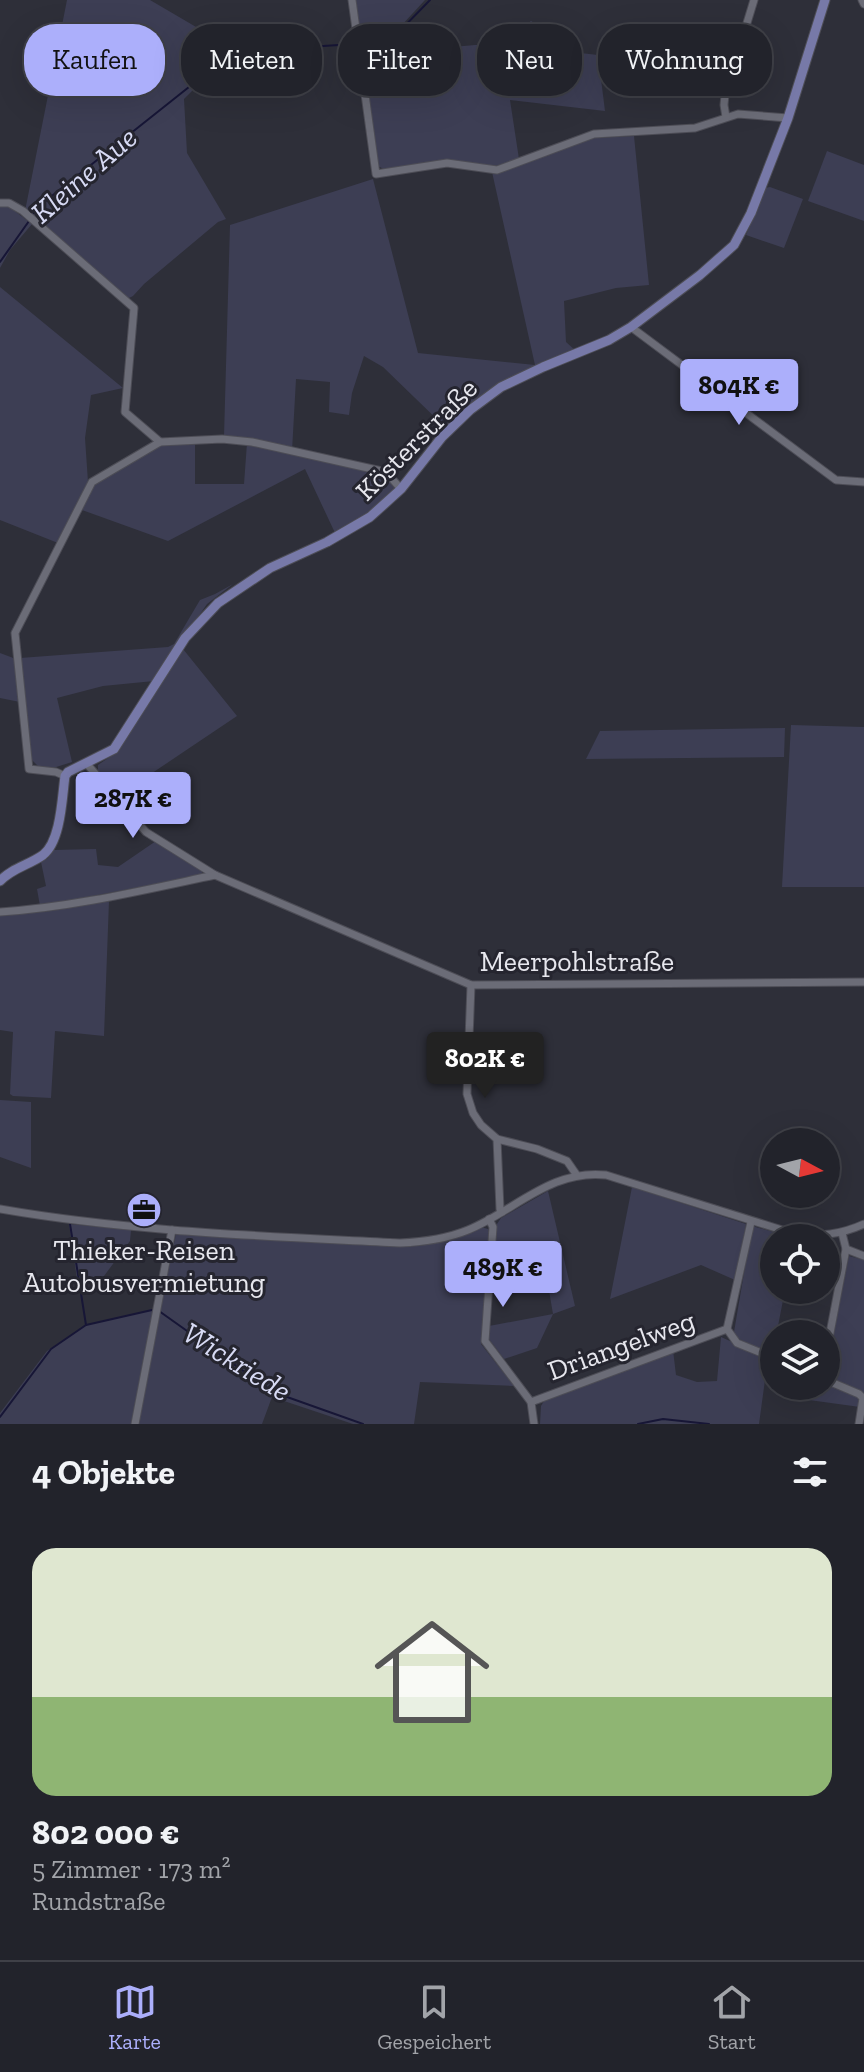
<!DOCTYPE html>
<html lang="de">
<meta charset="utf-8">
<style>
:root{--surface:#22232b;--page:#2a2b33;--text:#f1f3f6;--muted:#a2a4a9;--line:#3f4047;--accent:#acaffb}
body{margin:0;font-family:"Zilla Slab",serif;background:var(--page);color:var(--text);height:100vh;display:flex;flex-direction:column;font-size:30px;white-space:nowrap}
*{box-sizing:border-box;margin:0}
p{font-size:26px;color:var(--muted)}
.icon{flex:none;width:44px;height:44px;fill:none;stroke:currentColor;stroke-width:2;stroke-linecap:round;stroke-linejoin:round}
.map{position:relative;height:1424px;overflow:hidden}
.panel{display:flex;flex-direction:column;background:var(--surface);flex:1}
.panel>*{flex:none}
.hud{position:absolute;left:24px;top:24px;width:816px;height:72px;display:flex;gap:16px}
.needle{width:52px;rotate:97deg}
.tools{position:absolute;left:760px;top:1128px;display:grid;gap:16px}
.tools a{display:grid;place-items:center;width:80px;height:80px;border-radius:50%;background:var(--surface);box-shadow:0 8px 32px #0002,0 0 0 2px var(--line);font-size:40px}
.price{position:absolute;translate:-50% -68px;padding:0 18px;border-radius:8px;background:var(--accent);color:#111;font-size:26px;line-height:52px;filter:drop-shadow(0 2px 4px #0008)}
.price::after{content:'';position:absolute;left:50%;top:48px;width:24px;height:18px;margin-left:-12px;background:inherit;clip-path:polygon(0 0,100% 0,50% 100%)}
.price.current{background:#222;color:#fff}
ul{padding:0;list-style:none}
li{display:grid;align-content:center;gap:16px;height:424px;padding:0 32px}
li span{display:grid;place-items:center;height:248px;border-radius:24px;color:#555}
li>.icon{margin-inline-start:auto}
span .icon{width:144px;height:144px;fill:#fffc;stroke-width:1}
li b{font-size:34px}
h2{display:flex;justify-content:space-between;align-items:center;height:96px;padding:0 32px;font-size:34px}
.tag{padding:0 28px;border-radius:32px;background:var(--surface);box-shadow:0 8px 32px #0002,0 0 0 2px var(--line);font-size:28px;line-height:72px}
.tag.current{background:var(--accent);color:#111}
.menu{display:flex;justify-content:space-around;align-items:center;height:112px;border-top:2px solid var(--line);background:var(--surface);font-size:22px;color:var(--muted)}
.menu a{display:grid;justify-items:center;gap:4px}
.menu .current{color:var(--accent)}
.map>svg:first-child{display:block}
</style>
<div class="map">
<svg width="864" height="1424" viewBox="0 0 864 1424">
<rect width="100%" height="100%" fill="#2e2f39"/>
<!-- green -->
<g fill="#3d3e54">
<path d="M 67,0 L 150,0 L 232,48 L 230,53 L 184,99 L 187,153 L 226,219 L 218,222 L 144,284 L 133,296 L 127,299 L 25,211 Z"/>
<path d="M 354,0 L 425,0 L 389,39 L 360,41 Z"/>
<path d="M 531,21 L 541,27 L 537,48 L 598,55 L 605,111 L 510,100 L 519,159 L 495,166 L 448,160 L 387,171 L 378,166 L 362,55 L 475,45 L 521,46 L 523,27 Z"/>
<path d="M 634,136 L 649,285 L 616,288 L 564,301 L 566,342 L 576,351 L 536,365 L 446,428 L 383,367 L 364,356 L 352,393 L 349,415 L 329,412 L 330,382 L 296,379 L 292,451 L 224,436 L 230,225 L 373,179 L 418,353 L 535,365 L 492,172 L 595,138 Z"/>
<path d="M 827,151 L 864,165 L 864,221 L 808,201 Z"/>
<path d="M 770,187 L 803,199 L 784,248 L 746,235 L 765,188 Z"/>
<path d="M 0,206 L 8,206 L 32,224 L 10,250 L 0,268 Z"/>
<path d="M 0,287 L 123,388 L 91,395 L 85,438 L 88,482 L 58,543 L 0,520 Z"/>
<path d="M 195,442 L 195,484 L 244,484 L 247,443 L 385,473 L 399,489 L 369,516 L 336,535 L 305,469 L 168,541 L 82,510 L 93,483 L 160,446 Z"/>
<path d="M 233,584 L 207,604 L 154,681 L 103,686 L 57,698 L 72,762 L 53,768 L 40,768 L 31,759 L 20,658 L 168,647 L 174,644 L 200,600 L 215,594 Z"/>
<path d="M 183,649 L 237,716 L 118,796 L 98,773 L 98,765 L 117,752 Z"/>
<path d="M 0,653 L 16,659 L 20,702 L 0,698 Z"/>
<path d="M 791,725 L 864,727 L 864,887 L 782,887 Z"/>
<path d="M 785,728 L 784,757 L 586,759 L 600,731 Z"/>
<path d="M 156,841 L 202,870 L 202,875 L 40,906 L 37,889 L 46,886 L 41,862 L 48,858 L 54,850 L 96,849 L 98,865 L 118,867 Z"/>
<path d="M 109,901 L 104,1036 L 55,1031 L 51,1098 L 13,1096 L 10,1094 L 13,1032 L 0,1030 L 0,916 L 51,911 Z"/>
<path d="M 0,1100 L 31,1102 L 31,1168 L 0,1157 Z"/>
<path d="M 632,1187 L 746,1224 L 735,1280 L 701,1265 L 610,1299 Z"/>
<path d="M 548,1191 L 575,1306 L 553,1314 L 537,1348 L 504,1359 L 489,1339 L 489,1326 L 553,1314 L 546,1273 L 493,1283 L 497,1224 L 501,1218 Z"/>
<path d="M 69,1224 L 131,1230 L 130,1241 L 104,1276 L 77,1279 Z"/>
<path d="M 752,1226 L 796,1238 L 774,1238 L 774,1290 L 785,1290 L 778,1326 L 811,1334 L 774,1334 L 774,1355 L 737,1338 L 734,1332 Z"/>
<path d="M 481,1227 L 488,1229 L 490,1235 L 481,1344 L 514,1386 L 420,1382 L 414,1424 L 353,1424 L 272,1397 L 262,1424 L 136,1424 L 176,1234 L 400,1247 C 429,1246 455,1241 481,1227 Z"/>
<path d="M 849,1256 L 864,1260 L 864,1393 L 833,1380 L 828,1376 L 827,1365 Z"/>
<path d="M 153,1310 L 131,1424 L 0,1424 L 0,1413 L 47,1351 L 86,1325 Z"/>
<path d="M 721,1337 L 768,1358 L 759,1424 L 540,1424 L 541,1406 L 544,1401 L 673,1350 L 676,1375 L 697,1382 L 717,1381 Z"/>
<path d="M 826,1382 L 856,1395 L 860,1400 L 860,1407 L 809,1400 L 814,1386 L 826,1386 Z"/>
</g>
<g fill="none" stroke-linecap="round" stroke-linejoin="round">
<!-- stream -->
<g stroke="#171636" stroke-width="2">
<path d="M 362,43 L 390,41 L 430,0"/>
<path d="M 32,215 L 38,207 L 233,52 L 354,44"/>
<path d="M 0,262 L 29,221"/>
<path d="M 70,1224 L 86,1325"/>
<path d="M 159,1311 L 273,1392 L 363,1424"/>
<path d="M 0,1417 L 51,1349 L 86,1325 L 152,1310"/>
<path d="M 638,1424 L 663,1419 L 709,1424"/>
</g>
<defs>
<g id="minor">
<path d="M 352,0 L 376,174 L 447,163 L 497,170 L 594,134 L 695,128 L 738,114 L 788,118"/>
<path d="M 862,0 L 864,4"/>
<path d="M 726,117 L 724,105 L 725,95 L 754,0"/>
<path d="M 0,203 L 9,203 L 23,211 L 134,308 L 125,412 L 160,442"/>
<path d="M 631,327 L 836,480 L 864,482"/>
<path d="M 86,763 L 146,832 L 215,875 L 471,985 L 864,982"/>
<path d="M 65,776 L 56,772 L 29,769 L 15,633 L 92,482 L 160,442 L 222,439 L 252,442 L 386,472 L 401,489"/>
<path d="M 0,912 C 73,907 144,890 215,875"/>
<path d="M 471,985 L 467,1094 L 473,1113 L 481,1125 L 497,1139 L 500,1209 L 502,1212"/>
<path d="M 497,1139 L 537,1149 L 567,1161 L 576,1174"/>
<path d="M 0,1209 C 132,1232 267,1236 400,1243 C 424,1242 446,1239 468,1230 C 516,1210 551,1169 606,1175 L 795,1234 C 821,1236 840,1235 864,1224"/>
<path d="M 489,1219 L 493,1227 L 485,1341 L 531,1402 L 534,1424"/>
<path d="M 751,1222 L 727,1329 L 737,1343 L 774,1358"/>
<path d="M 842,1233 L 846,1249 L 864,1256"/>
<path d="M 826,1354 L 846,1249"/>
<path d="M 826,1380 L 859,1394 L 863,1398 L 859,1424"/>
<path d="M 531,1402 L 727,1329"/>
<path d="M 135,1424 L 172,1230"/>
</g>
<path id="major" d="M 0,881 C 12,868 29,865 43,855 C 61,841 62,798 65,776 L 68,772 L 114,749 L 185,638 L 218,603 L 270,568 L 327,542 L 370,517 L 401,489 L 442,437 L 470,410 L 501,387 L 543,367 L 609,340 L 631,327 L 700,275 L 734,245 L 751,213 L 788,118 L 825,0"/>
</defs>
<!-- minor casing -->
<use href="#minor" stroke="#4d4d56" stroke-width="9"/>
<!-- major casing -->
<use href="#major" stroke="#4d4d56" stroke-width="11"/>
<!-- minor -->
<use href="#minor" stroke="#6b6c77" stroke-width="7"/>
<!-- major -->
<use href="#major" stroke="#7779a8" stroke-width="9"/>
</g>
<!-- icons -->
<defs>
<symbol id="office-disc" viewBox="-11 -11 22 22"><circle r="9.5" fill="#acaffb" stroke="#25252f"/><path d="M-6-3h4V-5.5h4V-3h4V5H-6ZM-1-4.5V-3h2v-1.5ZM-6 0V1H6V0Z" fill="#111"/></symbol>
</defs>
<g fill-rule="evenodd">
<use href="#office-disc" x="124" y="1190" width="40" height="40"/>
</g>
<g text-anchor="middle" stroke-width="6" stroke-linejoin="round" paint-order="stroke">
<!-- street labels -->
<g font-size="28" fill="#e7e7ee" stroke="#25252f">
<text transform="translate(416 439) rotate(-45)" y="10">Kösterstraße</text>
<text x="577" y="971">Meerpohlstraße</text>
<text transform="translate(621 1345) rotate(-20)" y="10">Driangelweg</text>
</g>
<!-- poi labels -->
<g font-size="28" fill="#e7e7ee" stroke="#25252f">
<text x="144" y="1260">Thieker-Reisen<tspan x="144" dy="32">Autobusvermietung</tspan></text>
</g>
<!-- water labels -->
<g font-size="30" font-style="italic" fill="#d7daf4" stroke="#25252f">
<text transform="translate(84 175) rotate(-41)" y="10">Kleine Aue</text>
<text transform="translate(237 1362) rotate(32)" y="10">Wickriede</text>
</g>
</g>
</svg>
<div class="tools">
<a><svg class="needle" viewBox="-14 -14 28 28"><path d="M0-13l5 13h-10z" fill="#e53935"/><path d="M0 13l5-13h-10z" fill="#a2a4a9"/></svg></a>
<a><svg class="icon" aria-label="locate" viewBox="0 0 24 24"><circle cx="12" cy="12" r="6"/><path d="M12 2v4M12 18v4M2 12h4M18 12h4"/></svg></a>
<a><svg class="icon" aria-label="layers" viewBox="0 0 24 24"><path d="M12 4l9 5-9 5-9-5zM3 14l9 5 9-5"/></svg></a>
</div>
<b class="price" style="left:739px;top:427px">804K €</b>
<b class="price" style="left:133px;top:840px">287K €</b>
<b class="price current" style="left:485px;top:1100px">802K €</b>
<b class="price" style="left:503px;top:1309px">489K €</b>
<div class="hud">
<a class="tag current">Kaufen</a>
<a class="tag">Mieten</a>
<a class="tag">Filter</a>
<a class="tag">Neu</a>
<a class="tag">Wohnung</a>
</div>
</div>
<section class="panel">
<h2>4 Objekte<svg class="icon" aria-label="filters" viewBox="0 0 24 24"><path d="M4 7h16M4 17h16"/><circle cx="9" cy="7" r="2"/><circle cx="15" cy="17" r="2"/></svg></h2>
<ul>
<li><span style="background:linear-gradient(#dfe7d0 60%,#8fb573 0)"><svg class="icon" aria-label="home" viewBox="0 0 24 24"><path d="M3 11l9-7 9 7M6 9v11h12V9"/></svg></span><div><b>802 000 €</b><p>5 Zimmer · 173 m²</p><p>Rundstraße</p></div></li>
</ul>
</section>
<nav class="menu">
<a class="current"><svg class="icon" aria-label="map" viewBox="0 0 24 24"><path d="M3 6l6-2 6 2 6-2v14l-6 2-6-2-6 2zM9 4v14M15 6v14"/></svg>Karte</a>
<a><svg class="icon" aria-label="saved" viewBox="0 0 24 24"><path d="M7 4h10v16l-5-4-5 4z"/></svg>Gespeichert</a>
<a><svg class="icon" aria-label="home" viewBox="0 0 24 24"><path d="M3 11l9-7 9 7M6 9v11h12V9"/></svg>Start</a>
</nav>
